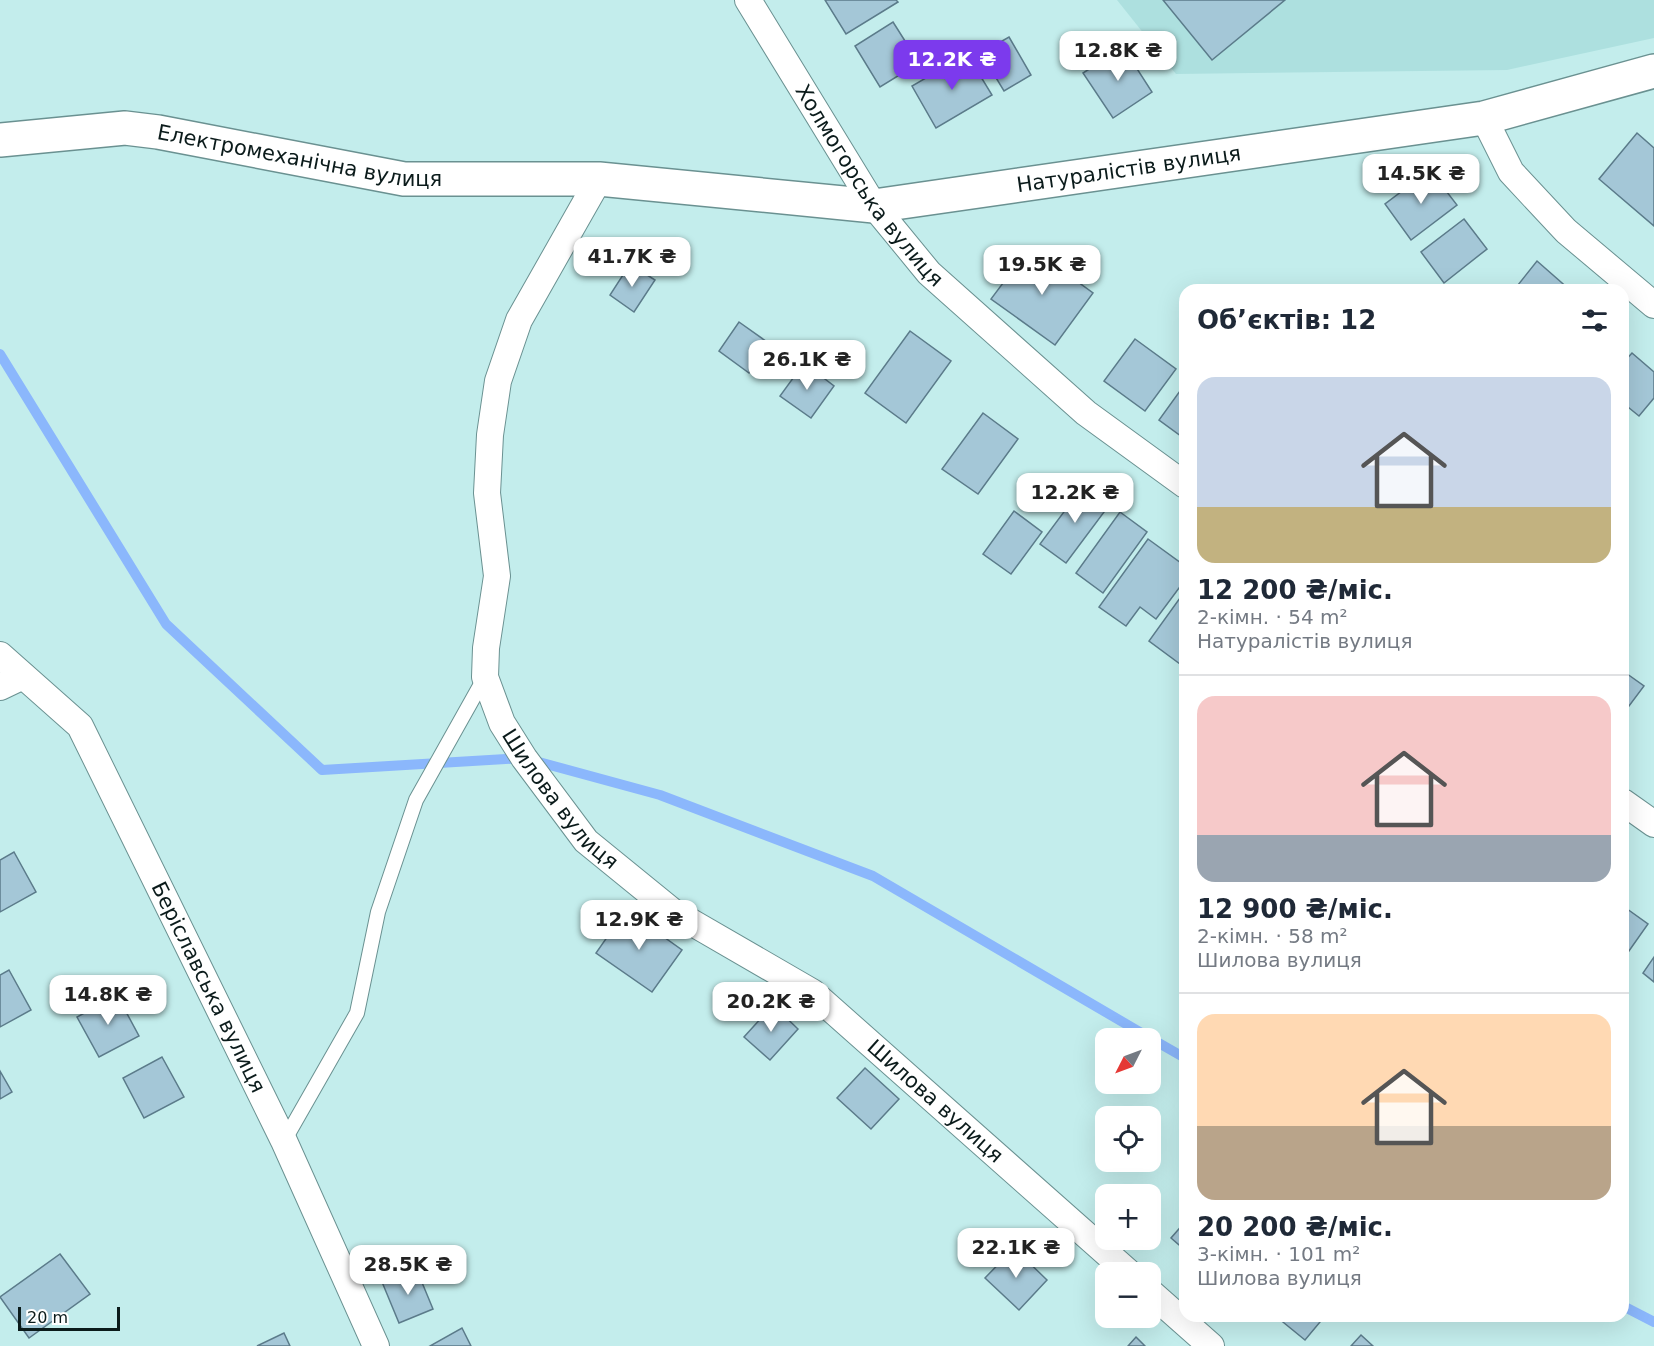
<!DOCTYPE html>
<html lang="uk">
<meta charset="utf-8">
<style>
:root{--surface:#fff;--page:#f6f6f7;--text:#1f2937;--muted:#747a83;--line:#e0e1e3;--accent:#7c3aed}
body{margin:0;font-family:"DejaVu Sans",sans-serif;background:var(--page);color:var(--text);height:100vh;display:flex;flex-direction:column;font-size:22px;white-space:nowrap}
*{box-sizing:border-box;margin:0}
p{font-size:20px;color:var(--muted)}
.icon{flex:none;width:33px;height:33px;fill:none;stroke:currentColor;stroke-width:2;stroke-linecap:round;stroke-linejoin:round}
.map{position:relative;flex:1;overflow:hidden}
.details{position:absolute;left:1179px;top:284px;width:450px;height:1038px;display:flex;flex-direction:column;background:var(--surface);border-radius:18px;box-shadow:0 6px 24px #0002}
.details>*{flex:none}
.needle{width:39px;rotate:228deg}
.buttons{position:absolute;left:1095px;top:1028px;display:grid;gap:12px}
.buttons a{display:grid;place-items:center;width:66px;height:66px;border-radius:12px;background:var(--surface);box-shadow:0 6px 24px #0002;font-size:30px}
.scale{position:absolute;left:18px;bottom:15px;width:102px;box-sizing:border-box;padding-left:6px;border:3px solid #0b1b1b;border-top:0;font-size:16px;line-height:21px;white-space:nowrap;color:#0b1b1b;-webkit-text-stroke:4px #fff;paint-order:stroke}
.price{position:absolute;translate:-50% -51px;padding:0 14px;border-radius:12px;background:#fff;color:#222;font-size:20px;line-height:39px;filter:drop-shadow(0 2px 3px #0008)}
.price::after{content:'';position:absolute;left:50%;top:36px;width:18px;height:14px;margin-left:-9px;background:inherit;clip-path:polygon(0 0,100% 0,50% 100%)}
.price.current{background:var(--accent);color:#fff}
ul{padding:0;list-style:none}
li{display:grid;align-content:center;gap:12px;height:318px;padding:0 18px}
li+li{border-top:2px solid var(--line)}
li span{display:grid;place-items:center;height:186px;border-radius:18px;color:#555}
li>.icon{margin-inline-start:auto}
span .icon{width:108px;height:108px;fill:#fffc;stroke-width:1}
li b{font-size:26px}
h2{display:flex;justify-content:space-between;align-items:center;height:72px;padding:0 18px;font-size:26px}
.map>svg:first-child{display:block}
</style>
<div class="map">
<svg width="1654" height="1346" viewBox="0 0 1654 1346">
<rect width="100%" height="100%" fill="#c3edec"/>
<!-- built -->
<path fill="#ade0df" d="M 1117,0 L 1654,0 L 1654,38 L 1507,70 L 1176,74 Z"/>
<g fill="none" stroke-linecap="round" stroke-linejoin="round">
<!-- stream -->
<g stroke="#8bb7fc" stroke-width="10">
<path d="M 0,354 L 166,624 L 322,770 L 524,758 L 660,795 L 873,876 L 1150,1038"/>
<path d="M 1150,1038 L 1185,1058"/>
<path d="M 1623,1306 L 1654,1322"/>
</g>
</g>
<!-- building -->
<g fill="#a4c7d7" stroke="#5b7b8a" stroke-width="1.5">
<path d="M 825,0 L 896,0 L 898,2 L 846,34 Z"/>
<path d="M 1163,0 L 1285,0 L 1212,60 Z"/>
<path d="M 893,22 L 919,63 L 880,87 L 855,46 Z"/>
<path d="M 1009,37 L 1031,75 L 1004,91 L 981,53 Z"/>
<path d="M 1123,47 L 1152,92 L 1113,118 L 1083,73 Z"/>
<path d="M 967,54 L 992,95 L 936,128 L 912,86 Z"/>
<path d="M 1637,133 L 1654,148 L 1654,226 L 1599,179 Z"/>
<path d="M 1430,170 L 1457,205 L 1411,240 L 1385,204 Z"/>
<path d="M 1464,219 L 1487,249 L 1444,283 L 1421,252 Z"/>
<path d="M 1030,247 L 1093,293 L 1055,345 L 991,299 Z"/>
<path d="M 1537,261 L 1570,290 L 1514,290 Z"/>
<path d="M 630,264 L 655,280 L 634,312 L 610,295 Z"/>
<path d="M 739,322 L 770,344 L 749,373 L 719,351 Z"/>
<path d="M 910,331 L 951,361 L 906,423 L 865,393 Z"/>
<path d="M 1135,339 L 1176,369 L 1145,411 L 1104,381 Z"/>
<path d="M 1632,353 L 1654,372 L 1654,398 L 1639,416 L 1623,403 L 1623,363 Z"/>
<path d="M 804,363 L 834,386 L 811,418 L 780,396 Z"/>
<path d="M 1185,384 L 1185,439 L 1159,420 Z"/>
<path d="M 983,413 L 1018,439 L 978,494 L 942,469 Z"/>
<path d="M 1084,485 L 1110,504 L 1066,563 L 1040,544 Z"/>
<path d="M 1014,511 L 1042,532 L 1011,574 L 983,554 Z"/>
<path d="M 1120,512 L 1147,532 L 1103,593 L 1076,573 Z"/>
<path d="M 1148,539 L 1185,566 L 1185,580 L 1156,619 L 1140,607 L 1126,626 L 1099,607 Z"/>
<path d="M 1185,591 L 1185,657 L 1180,664 L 1149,641 Z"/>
<path d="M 1623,671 L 1644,686 L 1623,714 Z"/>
<path d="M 14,852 L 36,892 L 0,912 L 0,860 Z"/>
<path d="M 1623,906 L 1648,924 L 1624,958 L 1623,957 Z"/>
<path d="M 626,910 L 682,950 L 652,992 L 596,953 Z"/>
<path d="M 1654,957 L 1654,982 L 1643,973 Z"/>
<path d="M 9,970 L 31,1010 L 0,1027 L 0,975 Z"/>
<path d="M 117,995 L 139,1036 L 99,1057 L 77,1017 Z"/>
<path d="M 773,1005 L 798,1029 L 770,1060 L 744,1037 Z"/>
<path d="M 162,1057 L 184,1097 L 144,1118 L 123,1078 Z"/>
<path d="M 865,1068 L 899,1099 L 871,1129 L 837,1098 Z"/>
<path d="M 0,1071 L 12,1092 L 0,1099 Z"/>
<path d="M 1185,1222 L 1185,1250 L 1171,1238 Z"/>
<path d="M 1014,1248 L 1047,1280 L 1019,1310 L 985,1278 Z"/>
<path d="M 60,1254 L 90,1294 L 29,1338 L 0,1297 Z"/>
<path d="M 416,1268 L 433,1309 L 399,1323 L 382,1282 Z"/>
<path d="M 1280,1316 L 1325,1316 L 1305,1340 L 1278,1318 Z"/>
<path d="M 462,1328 L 471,1346 L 430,1346 Z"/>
<path d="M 284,1333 L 290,1346 L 257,1346 Z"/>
<path d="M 1361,1335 L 1373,1346 L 1351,1346 Z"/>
<path d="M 1136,1337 L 1145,1346 L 1128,1346 Z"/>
</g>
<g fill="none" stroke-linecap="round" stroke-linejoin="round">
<defs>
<path id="service" d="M 284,1141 L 357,1013 L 378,912 L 416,800 L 485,677"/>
<g id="minor">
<path id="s1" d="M 748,0 L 874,206 L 929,273 L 1086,413 L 1185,485"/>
<path d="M 1484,118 L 1511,172 L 1566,231 L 1654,305"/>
<path id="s2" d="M 599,179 L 519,320 L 498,381 L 490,435 L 487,493 L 497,576 L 486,648 L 485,677 L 502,723 L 524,758 L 586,841 L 672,911 L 812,992 L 1128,1272"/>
<path id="s3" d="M 0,655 L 80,726 L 284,1141 L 376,1346"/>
<path d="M 0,687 L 23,676"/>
<path d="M 1623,802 L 1654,824"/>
<path d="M 1150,1292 L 1211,1346"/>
</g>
<g id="tertiary">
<path id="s4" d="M 0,140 L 125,128 L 158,132 L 404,179 L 599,179 L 874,206 L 1484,118 L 1654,71"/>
</g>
</defs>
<!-- service casing -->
<use href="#service" stroke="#6a9191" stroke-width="16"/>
<!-- minor casing -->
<use href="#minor" stroke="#6a9191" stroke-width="28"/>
<!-- tertiary casing -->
<use href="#tertiary" stroke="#6a9191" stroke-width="36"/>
<!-- service -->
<use href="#service" stroke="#fff" stroke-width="14"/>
<!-- minor -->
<use href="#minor" stroke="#fff" stroke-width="26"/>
<!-- tertiary -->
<use href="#tertiary" stroke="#fff" stroke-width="33"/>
</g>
<g text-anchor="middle" stroke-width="6" stroke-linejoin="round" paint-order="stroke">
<!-- street labels -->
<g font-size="21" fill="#0b1b1b" stroke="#fff">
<text dy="7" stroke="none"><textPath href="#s4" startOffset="303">Електромеханічна вулиця</textPath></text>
<text dy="7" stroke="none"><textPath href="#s4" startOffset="1138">Натуралістів вулиця</textPath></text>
<text dy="7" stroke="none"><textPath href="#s1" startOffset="222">Холмогорська вулиця</textPath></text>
<text dy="7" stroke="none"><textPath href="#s2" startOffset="670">Шилова вулиця</textPath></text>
<text dy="7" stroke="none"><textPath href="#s3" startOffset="398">Беріславська вулиця</textPath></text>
<text dy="7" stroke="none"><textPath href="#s2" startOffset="1156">Шилова вулиця</textPath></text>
</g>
</g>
</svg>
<div class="buttons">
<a><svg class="needle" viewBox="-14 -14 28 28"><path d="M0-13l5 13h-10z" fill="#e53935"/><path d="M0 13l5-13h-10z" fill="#747a83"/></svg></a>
<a><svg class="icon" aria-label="locate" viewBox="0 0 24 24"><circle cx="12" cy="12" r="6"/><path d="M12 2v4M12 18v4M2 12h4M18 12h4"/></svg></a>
<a>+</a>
<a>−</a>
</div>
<div class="scale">20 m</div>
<b class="price" style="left:1118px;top:82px">12.8K ₴</b>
<b class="price current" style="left:952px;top:91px">12.2K ₴</b>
<b class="price" style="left:1421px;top:205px">14.5K ₴</b>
<b class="price" style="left:632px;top:288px">41.7K ₴</b>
<b class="price" style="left:1042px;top:296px">19.5K ₴</b>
<b class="price" style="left:807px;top:391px">26.1K ₴</b>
<b class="price" style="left:1075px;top:524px">12.2K ₴</b>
<b class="price" style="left:639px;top:951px">12.9K ₴</b>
<b class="price" style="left:108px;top:1026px">14.8K ₴</b>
<b class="price" style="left:771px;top:1033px">20.2K ₴</b>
<b class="price" style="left:1016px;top:1279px">22.1K ₴</b>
<b class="price" style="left:408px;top:1296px">28.5K ₴</b>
<section class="details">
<h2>Об’єктів: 12<svg class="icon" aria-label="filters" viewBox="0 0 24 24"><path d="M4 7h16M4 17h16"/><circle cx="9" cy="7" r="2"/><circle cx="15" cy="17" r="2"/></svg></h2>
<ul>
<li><span style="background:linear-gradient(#c9d6e8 70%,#c2b280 0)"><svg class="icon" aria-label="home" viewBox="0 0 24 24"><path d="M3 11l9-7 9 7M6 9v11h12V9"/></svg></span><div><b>12 200 ₴/міс.</b><p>2-кімн. · 54 m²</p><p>Натуралістів вулиця</p></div></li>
<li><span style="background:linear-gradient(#f6c9c9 75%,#9aa5b1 0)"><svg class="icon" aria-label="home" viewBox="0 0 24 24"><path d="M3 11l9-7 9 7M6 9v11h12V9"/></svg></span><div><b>12 900 ₴/міс.</b><p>2-кімн. · 58 m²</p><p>Шилова вулиця</p></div></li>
<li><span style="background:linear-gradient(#ffd9b3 60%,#b9a48a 0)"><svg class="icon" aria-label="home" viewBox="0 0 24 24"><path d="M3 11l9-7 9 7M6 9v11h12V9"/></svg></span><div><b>20 200 ₴/міс.</b><p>3-кімн. · 101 m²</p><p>Шилова вулиця</p></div></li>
</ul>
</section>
</div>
